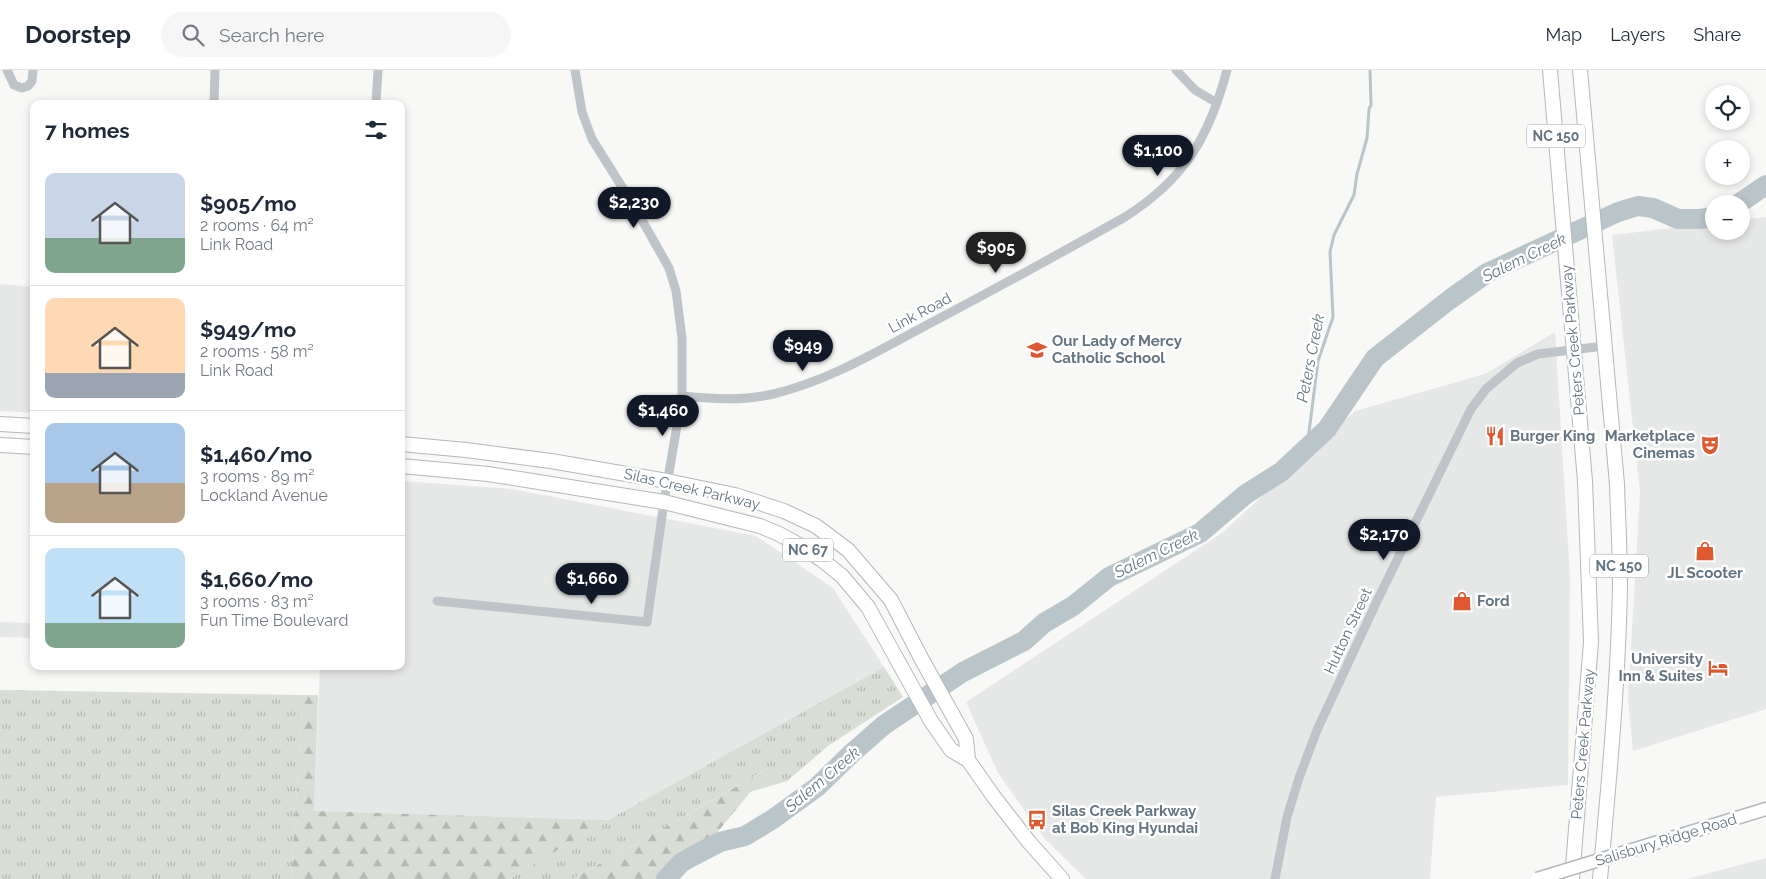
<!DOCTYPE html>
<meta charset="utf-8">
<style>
:root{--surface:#fff;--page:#f6f6f7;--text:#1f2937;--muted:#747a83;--line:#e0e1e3;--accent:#111827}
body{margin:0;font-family:Raleway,sans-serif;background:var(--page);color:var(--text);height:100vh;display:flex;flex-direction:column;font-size:19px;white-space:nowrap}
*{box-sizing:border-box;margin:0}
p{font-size:16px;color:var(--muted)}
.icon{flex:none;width:28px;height:28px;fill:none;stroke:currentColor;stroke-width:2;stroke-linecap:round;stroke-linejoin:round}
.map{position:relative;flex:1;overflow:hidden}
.side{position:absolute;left:30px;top:30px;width:375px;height:570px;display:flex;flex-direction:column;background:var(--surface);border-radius:10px;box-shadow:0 2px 8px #0003}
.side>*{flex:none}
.buttons{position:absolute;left:1705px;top:15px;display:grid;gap:10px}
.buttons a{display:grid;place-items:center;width:45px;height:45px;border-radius:50%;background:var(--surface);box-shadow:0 2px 8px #0003;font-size:25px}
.price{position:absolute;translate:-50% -42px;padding:0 11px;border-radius:18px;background:var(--accent);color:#fff;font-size:16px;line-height:32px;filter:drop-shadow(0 1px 2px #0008)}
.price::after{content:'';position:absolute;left:50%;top:30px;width:15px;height:11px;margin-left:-8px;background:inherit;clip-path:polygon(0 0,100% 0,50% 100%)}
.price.on{background:#222;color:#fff}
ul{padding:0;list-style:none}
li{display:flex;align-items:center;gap:15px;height:125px;padding:0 15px}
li+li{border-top:1px solid var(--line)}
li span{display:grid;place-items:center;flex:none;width:140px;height:100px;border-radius:10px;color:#555}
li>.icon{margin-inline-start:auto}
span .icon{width:60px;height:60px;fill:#fffc;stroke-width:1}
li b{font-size:21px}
h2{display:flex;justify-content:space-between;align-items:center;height:60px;padding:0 15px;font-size:21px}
header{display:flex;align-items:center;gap:30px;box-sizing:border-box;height:70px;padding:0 25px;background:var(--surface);border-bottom:1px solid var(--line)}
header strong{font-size:24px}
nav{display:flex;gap:28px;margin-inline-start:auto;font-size:18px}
.search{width:350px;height:45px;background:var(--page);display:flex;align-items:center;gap:12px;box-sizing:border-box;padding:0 18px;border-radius:28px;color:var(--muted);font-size:19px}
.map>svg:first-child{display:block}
</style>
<header>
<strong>Doorstep</strong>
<div class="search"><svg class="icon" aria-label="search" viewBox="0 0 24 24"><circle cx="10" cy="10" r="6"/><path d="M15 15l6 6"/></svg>Search here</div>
<nav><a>Map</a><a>Layers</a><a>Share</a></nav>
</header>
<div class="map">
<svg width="1766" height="809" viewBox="0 0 1766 809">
<defs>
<pattern id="grass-tufts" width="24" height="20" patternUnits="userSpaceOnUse" patternTransform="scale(1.25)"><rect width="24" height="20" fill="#d8ddd5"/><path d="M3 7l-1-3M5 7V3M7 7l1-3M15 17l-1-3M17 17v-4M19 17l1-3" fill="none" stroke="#b3b8b2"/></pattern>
<pattern id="forest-firs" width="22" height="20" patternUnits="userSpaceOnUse" patternTransform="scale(1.25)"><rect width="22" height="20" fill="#d8ddd5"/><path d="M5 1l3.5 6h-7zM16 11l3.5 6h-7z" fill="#b3b8b2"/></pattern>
</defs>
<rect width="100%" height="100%" fill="#f8f8f6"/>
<!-- built -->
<g fill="#e6e7e7">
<path d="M 1766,147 L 1766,639 L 1633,681 L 1628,629 L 1640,422 L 1612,165 L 1714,153 L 1714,161 L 1741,161 L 1741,150 Z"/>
<path d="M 0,214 L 34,217 L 34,343 L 0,341 Z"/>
<path d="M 1555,262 L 1570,507 L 1568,715 L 1436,727 L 1430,809 L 1086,809 L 1045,769 L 998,703 L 966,632 L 1222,463 L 1355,341 L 1485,304 Z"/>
<path d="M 401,411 L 512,419 L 756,466 L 833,518 L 884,597 L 608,750 L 314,741 L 320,596 L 401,596 Z"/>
<path d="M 0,552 L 34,553 L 34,568 L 0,567 Z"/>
<path d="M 1766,788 L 1766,809 L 1687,809 Z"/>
</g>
<!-- grass -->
<g fill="url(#grass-tufts)">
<path d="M 884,597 L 903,627 L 828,676 L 787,711 L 750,722 L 769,698 L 573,809 L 509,809 L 608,750 Z"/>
<path d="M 0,620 L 303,625 L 291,809 L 0,809 Z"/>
</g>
<!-- forest -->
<g fill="url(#forest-firs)">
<path d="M 303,625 L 318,625 L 314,741 L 608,750 L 509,809 L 291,809 Z"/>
<path d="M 771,697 L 679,809 L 573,809 Z"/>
</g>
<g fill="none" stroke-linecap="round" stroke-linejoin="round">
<!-- stream -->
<path stroke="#b9c5c9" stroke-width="3" d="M 1307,378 L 1318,291 L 1333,247 L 1330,182 L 1334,165 L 1354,125 L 1357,104 L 1367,68 L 1369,39 L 1371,35 L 1370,0"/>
<!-- river -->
<g stroke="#b9c5c9" stroke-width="20">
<path d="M 1738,134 L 1766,115"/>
<path d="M 666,809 L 681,793 L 691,787 L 720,772 L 745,766 L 773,749 L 817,717 L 852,683 L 884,655 L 963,602 L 1024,571 L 1044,553 L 1073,536 L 1109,507 L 1200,463 L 1246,424 L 1281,402 L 1327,359 L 1375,288 L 1449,230 L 1487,203 L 1618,142 L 1638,136 L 1653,138 L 1678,149 L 1700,149 L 1714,147"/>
</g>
<defs>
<path id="secondary" d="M 1655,773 L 1766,739"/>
<g id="primary">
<path d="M 1550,0 L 1585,411 L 1591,572 L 1572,809"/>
<path d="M 1580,0 L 1617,414 C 1618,449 1620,483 1620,517 C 1618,615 1609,712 1600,809"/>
<path d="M 0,354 L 34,356"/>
<path d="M 401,374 L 466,380 L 551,391 L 667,411 L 735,425 L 784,441 L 816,456 L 848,480 L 891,530 L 921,588 L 966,669 L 968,690"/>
<path d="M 0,375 L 34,377"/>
<path d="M 401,396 L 488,404 L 664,432 L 760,456 L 779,464 L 801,476 L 822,490 L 842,506 L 868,537 L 931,651 L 951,680 L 968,690 L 994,727 L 1029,772 L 1062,809"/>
</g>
</defs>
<!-- secondary casing -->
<use href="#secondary" stroke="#b2b8bc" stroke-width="15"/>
<!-- primary casing -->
<use href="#primary" stroke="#b3b8bc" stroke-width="16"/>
<!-- street -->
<g stroke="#bfc4c8" stroke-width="9">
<path d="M 7,0 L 14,15 L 22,18 L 28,16 L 32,11 L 33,0"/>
<path d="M 1176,0 L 1195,20 L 1217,33"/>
<path d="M 214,34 L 215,0"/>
<path d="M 376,34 L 378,0"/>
<path d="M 682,326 C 713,329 743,331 773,324 C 828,311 876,282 925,256 C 992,221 1059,184 1125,147 C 1185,109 1209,67 1227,0"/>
<path d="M 437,531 L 647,552 L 664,432 L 682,326 L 682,268 L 676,221 L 669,198 L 634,136 L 592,69 L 582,42 L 575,0"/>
<path d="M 1275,809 L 1287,747 L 1299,708 L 1317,660 L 1377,531 L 1471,339 L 1486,319 L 1517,293 L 1538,284 L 1604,276"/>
</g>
<!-- secondary -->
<use href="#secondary" stroke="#fff" stroke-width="12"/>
<!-- primary -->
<use href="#primary" stroke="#fff" stroke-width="14"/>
<defs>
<path id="secondary-bridge" d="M 1537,809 L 1655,773"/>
</defs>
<!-- secondary-bridge casing -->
<use href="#secondary-bridge" stroke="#b2b8bc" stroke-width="15" stroke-linecap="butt"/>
<!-- secondary-bridge -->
<use href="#secondary-bridge" stroke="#fff" stroke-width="12"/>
</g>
<!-- icons -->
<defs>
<symbol id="school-bare" viewBox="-9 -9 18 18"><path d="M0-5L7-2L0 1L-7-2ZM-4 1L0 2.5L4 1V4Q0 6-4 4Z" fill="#df5830" stroke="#fff" stroke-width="2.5" paint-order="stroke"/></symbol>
<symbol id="restaurant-bare" viewBox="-9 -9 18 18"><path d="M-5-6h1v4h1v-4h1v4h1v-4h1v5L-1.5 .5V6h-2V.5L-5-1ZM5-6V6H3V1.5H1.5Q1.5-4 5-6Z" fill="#df5830" stroke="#fff" stroke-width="2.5" paint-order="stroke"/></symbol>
<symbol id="theatre-bare" viewBox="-9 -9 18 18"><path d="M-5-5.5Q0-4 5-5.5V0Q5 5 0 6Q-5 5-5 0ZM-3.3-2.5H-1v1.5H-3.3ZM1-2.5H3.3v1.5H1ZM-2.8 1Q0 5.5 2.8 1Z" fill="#df5830" stroke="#fff" stroke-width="2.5" paint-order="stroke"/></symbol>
<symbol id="shop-bare" viewBox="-9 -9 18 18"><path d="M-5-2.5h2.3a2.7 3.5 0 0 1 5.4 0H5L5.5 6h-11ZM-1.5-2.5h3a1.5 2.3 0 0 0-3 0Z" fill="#df5830" stroke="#fff" stroke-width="2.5" paint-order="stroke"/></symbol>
<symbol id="hotel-bare" viewBox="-9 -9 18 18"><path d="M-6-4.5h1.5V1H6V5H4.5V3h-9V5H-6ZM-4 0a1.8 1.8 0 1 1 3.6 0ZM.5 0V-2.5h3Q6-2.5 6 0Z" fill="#df5830" stroke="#fff" stroke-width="2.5" paint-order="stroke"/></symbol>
<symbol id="bus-bare" viewBox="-9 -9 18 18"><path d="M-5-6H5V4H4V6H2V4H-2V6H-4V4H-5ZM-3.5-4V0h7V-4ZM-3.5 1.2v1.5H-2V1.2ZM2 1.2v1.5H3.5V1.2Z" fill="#df5830" stroke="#fff" stroke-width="2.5" paint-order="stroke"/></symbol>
</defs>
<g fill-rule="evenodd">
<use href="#school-bare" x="1023" y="266" width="28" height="28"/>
<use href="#restaurant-bare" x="1481" y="352" width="28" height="28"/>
<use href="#theatre-bare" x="1696" y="361" width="28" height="28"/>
<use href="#shop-bare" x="1691" y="467" width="28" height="28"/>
<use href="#shop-bare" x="1448" y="517" width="28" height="28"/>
<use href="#hotel-bare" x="1704" y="584" width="28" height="28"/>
<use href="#bus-bare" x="1023" y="736" width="28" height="28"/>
</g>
<g text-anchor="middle" stroke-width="5" stroke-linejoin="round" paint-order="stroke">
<!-- shield labels -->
<g fill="#fff" stroke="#929ea6" stroke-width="1">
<rect x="1527" y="54.5" width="58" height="23" rx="4"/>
<rect x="783" y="468.5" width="50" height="23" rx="4"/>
<rect x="1590" y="484.5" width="58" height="23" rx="4"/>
</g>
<g font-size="14" font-weight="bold" fill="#647480">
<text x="1556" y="71">NC 150</text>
<text x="808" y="485">NC 67</text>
<text x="1619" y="501">NC 150</text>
</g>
<!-- street labels -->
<g font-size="15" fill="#647480" stroke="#fff">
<text transform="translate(920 243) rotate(-28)" y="5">Link Road</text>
<text transform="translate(1573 270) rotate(-95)" y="5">Peters Creek Parkway</text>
<text transform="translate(692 419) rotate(13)" y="5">Silas Creek Parkway</text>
<text transform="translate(1348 561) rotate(-65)" y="5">Hutton Street</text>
<text transform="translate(1583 674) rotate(-85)" y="5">Peters Creek Parkway</text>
<text transform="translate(1666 770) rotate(-17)" y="5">Salisbury Ridge Road</text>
</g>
<!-- poi labels -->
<g font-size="15" font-weight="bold" fill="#647480" stroke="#fff" text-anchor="start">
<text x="1052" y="276">Our Lady of Mercy<tspan x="1052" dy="17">Catholic School</tspan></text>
<text x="1510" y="371">Burger King</text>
<text x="1695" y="371" text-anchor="end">Marketplace<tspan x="1695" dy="17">Cinemas</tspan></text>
<text x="1705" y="508" text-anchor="middle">JL Scooter</text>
<text x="1477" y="536">Ford</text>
<text x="1703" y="594" text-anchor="end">University<tspan x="1703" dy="17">Inn &amp; Suites</tspan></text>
<text x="1052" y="746">Silas Creek Parkway<tspan x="1052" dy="17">at Bob King Hyundai</tspan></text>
</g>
<!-- water labels -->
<g font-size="16" font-style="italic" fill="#647a81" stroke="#fff">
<text transform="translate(1524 187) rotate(-26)" y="6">Salem Creek</text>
<text transform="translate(1310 288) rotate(-79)" y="6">Peters Creek</text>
<text transform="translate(1156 483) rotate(-26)" y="6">Salem Creek</text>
<text transform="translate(822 709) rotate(-40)" y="6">Salem Creek</text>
</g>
</g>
</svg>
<div class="buttons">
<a><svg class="icon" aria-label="locate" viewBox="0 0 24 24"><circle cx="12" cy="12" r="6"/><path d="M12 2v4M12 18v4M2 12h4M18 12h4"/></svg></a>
<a>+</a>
<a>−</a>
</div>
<b class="price" style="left:1158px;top:107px">$1,100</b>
<b class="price" style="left:634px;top:159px">$2,230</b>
<b class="price on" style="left:996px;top:204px">$905</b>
<b class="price" style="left:803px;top:302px">$949</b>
<b class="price" style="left:663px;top:367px">$1,460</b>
<b class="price" style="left:1384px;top:491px">$2,170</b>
<b class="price" style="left:592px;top:535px">$1,660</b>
<section class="side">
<h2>7 homes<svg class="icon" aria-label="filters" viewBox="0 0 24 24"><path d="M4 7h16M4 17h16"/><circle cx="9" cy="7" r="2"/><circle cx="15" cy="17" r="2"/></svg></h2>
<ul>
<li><span style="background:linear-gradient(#c9d6e8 65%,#7fa58c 0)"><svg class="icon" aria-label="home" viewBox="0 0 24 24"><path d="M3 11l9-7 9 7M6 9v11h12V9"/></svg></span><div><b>$905/mo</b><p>2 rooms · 64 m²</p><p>Link Road</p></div></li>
<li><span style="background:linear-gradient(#ffd9b3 75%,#9aa5b1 0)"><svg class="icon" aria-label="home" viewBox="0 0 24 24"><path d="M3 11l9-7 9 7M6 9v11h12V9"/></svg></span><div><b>$949/mo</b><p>2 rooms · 58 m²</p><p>Link Road</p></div></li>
<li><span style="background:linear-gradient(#a9c7e8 60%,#b9a48a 0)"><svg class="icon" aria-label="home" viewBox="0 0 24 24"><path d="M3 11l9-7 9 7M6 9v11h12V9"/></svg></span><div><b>$1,460/mo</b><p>3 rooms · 89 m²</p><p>Lockland Avenue</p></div></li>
<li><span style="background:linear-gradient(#bfe0f5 75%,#7fa58c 0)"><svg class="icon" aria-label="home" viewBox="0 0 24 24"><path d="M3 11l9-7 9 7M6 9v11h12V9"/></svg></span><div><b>$1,660/mo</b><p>3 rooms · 83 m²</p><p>Fun Time Boulevard</p></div></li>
</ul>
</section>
</div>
